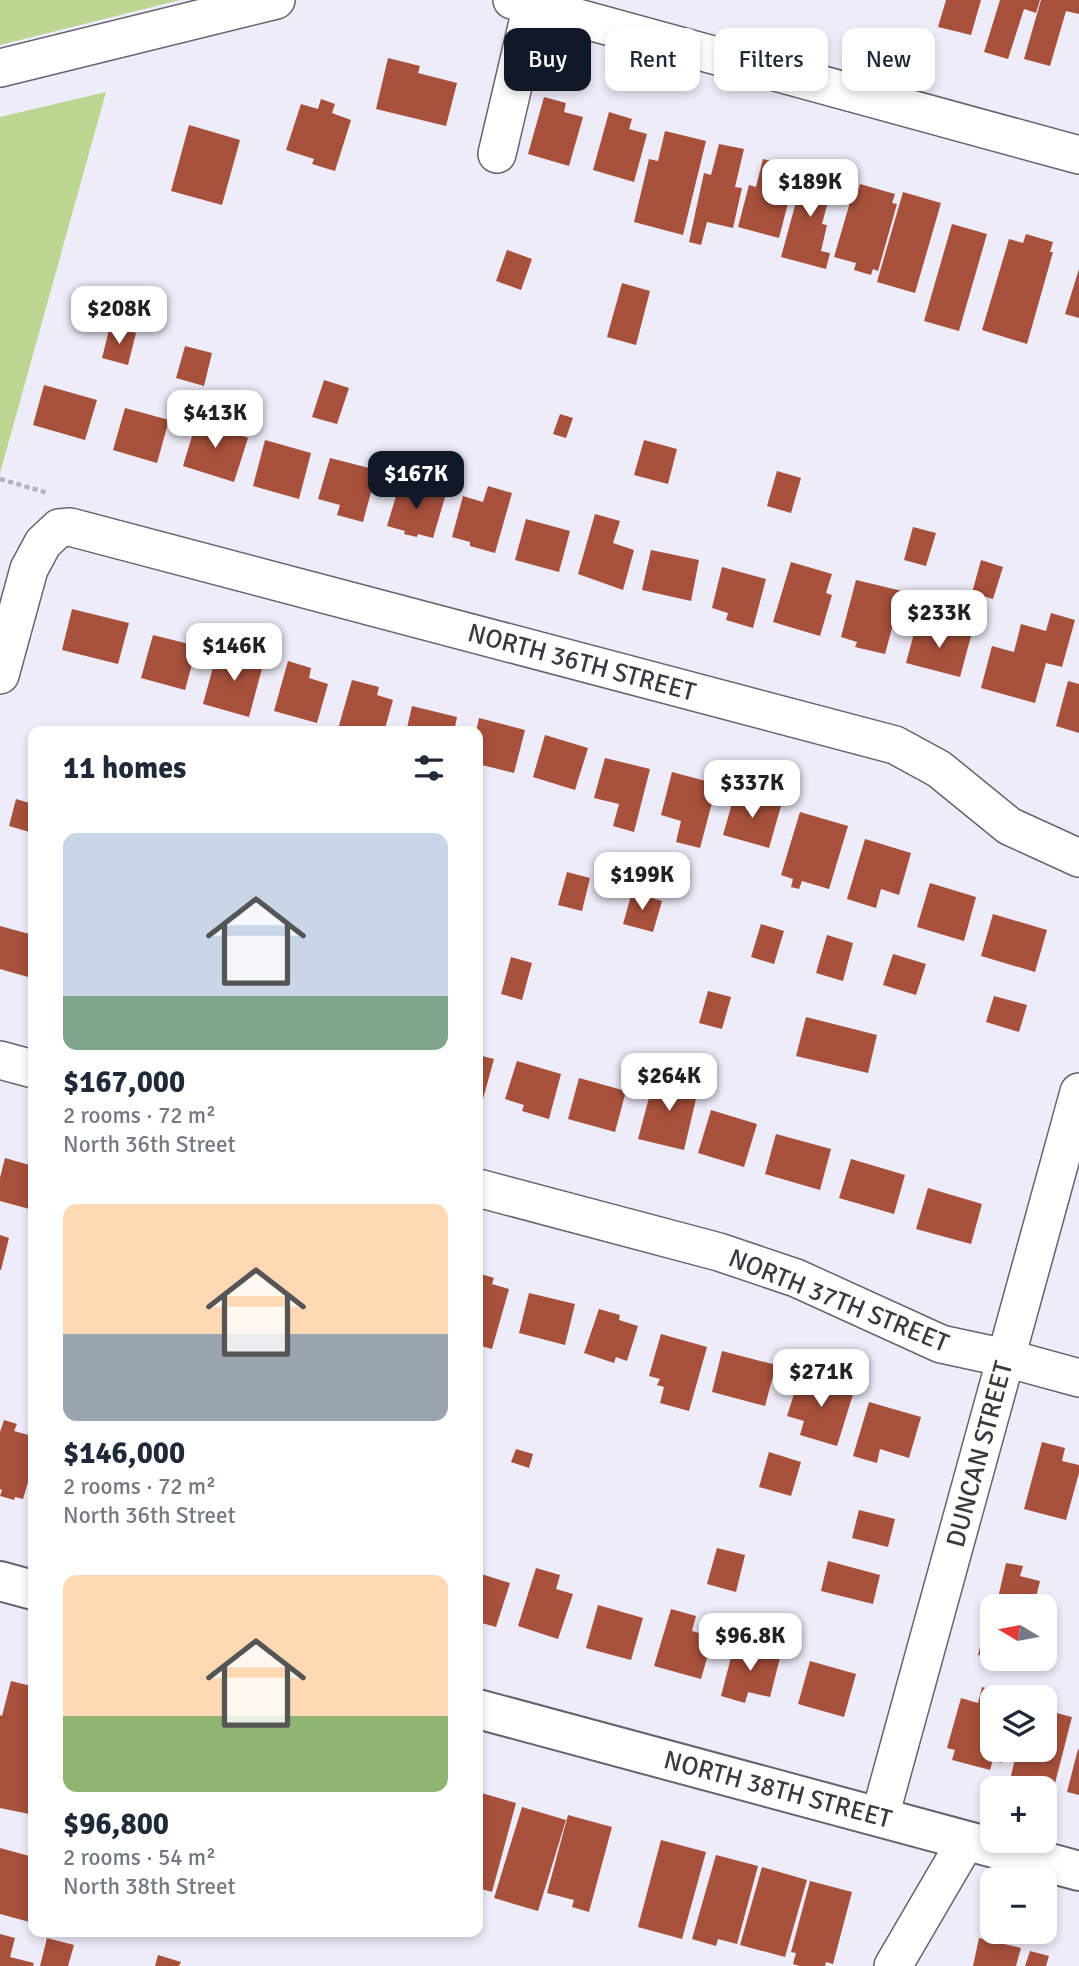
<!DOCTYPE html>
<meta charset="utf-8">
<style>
:root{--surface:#fff;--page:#f6f6f7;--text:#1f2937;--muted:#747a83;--accent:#111827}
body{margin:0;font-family:Signika,sans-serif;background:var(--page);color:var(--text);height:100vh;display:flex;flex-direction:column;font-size:26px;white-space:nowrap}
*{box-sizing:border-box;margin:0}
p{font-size:23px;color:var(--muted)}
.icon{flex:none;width:38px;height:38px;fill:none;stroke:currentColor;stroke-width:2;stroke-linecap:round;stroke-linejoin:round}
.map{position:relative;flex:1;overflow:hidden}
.sheet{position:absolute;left:28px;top:726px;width:455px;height:1211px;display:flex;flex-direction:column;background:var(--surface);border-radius:14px;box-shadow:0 4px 10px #0003}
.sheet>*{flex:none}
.hud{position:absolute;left:504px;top:28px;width:469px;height:63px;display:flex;gap:14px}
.needle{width:46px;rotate:280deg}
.tools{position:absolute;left:980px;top:1594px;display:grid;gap:14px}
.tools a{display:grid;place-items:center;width:77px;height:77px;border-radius:14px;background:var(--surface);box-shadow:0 4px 10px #0003;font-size:35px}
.price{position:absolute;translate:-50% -60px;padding:0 16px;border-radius:14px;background:#fff;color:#222;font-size:23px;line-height:46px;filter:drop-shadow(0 2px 4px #0008)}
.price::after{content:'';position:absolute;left:50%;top:42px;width:21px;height:16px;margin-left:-10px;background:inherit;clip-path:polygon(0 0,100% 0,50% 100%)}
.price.active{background:var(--accent);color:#fff}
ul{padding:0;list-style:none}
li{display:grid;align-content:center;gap:14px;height:371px;padding:0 35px}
li span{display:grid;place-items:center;height:217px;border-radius:14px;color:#555}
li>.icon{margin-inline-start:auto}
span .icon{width:126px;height:126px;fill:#fffc;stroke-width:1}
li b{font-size:30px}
h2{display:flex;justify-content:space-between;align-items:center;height:84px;padding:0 35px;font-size:30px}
.tag{padding:0 24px;border-radius:14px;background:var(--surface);box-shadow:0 4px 10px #0003;font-size:24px;line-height:63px}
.tag.active{background:var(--accent);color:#fff}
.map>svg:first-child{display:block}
</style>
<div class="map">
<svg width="1079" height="1966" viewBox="0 0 1079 1966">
<rect width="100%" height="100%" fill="#efecf9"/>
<!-- green -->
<g fill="#bbd691">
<path d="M 0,0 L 180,0 L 0,45 Z"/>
<path d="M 106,92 L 0,473 L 0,117 Z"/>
</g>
<!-- building -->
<g fill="#a7503c">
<path d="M 946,0 L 981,0 L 971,35 L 938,27 Z"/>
<path d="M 1000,0 L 1040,0 L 1036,13 L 1024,9 L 1008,59 L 984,52 Z"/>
<path d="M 1041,0 L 1079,0 L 1079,14 L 1066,11 L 1050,66 L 1024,59 Z"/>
<path d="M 388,58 L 420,66 L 418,73 L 457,83 L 446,126 L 376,109 Z"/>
<path d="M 544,97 L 566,103 L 564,112 L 583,117 L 569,166 L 528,154 Z"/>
<path d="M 321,99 L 335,104 L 332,113 L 351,120 L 335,171 L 312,164 L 314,159 L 286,150 L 301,104 L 318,109 Z"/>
<path d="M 609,112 L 632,119 L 629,129 L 647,134 L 634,182 L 593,170 Z"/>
<path d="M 189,125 L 240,140 L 222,205 L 171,191 Z"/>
<path d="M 665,131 L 706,141 L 683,235 L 634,222 L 649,159 L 658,161 Z"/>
<path d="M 719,144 L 744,149 L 735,187 L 742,188 L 733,228 L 707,222 L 701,245 L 689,242 L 704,173 L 711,175 Z"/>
<path d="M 763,159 L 797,168 L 779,238 L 738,227 L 749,185 L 756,187 Z"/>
<path d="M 806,165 L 836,172 L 822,224 L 827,225 L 821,251 L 830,253 L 826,269 L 781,257 Z"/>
<path d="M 860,184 L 895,194 L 892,203 L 897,204 L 878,271 L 873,269 L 871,275 L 854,270 L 856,263 L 834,257 L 853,192 L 857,194 Z"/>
<path d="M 903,192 L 941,203 L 915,293 L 877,282 Z"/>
<path d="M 952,224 L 987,234 L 959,331 L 924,321 Z"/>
<path d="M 1026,234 L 1053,242 L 1050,252 L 1053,252 L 1027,344 L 982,330 L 1009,239 L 1023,243 Z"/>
<path d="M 507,250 L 532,259 L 521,290 L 496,281 Z"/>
<path d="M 1079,269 L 1079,318 L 1065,314 Z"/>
<path d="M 622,283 L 650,291 L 636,345 L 607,337 Z"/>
<path d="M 110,326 L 136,333 L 128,365 L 102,358 Z"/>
<path d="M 185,346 L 212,353 L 204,386 L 176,378 Z"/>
<path d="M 324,380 L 349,388 L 337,424 L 312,417 Z"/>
<path d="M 44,385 L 97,400 L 85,440 L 33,425 Z"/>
<path d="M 125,408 L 169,420 L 157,463 L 113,450 Z"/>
<path d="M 199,413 L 213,417 L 209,426 L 228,432 L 229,427 L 244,432 L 243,436 L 248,438 L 234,482 L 183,466 Z"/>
<path d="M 560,414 L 573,418 L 566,438 L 553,434 Z"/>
<path d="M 265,440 L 311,453 L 299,499 L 253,486 Z"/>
<path d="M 644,440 L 677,449 L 668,484 L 634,475 Z"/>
<path d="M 330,458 L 377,470 L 363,522 L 337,515 L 340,505 L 318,499 Z"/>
<path d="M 777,471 L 801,478 L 791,513 L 767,506 Z"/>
<path d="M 400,483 L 445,497 L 433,538 L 418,534 L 417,537 L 404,534 L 405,531 L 387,526 Z"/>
<path d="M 488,486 L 512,493 L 495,553 L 470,546 L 470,542 L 452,537 L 463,496 L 483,502 Z"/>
<path d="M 595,514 L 620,521 L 613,543 L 634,550 L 623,590 L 578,574 Z"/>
<path d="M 526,519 L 570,531 L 559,572 L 515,560 Z"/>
<path d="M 913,527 L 936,533 L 926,566 L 904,560 Z"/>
<path d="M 651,550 L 699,560 L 691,601 L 642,590 Z"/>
<path d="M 981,560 L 1003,567 L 993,599 L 972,593 Z"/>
<path d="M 791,562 L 832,574 L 826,593 L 832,595 L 820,636 L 773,622 Z"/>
<path d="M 722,567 L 766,579 L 753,628 L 726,620 L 728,613 L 712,608 Z"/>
<path d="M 856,580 L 902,591 L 885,654 L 855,647 L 857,642 L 841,637 Z"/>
<path d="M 72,609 L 129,623 L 118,664 L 62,650 Z"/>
<path d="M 1051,613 L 1075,620 L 1062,667 L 1046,663 L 1035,703 L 981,688 L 992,646 L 1014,652 L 1021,624 L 1046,631 Z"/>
<path d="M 917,622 L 971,636 L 960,677 L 906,663 Z"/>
<path d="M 153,635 L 197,646 L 185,690 L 141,678 Z"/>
<path d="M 218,649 L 264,661 L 249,717 L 203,704 Z"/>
<path d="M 288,661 L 311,668 L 309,678 L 328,684 L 317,723 L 274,711 Z"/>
<path d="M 352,680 L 379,687 L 377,695 L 393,700 L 384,732 L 349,732 L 338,729 Z"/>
<path d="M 1068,681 L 1079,684 L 1079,733 L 1056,726 Z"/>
<path d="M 412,706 L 457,717 L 454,732 L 406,732 Z"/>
<path d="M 479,718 L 525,730 L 514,773 L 478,764 L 478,732 L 476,732 Z"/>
<path d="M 545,735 L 588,748 L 575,790 L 533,777 Z"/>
<path d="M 605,758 L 650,769 L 634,832 L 613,826 L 619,804 L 594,798 Z"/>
<path d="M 672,772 L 717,784 L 700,848 L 676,842 L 681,821 L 661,815 Z"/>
<path d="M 735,793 L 781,806 L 769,848 L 723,835 Z"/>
<path d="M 16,799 L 33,804 L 33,833 L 9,826 Z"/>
<path d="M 800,812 L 848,826 L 829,889 L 802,881 L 799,889 L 791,887 L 793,879 L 781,875 Z"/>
<path d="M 865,839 L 911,853 L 899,895 L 881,889 L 876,908 L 847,899 Z"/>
<path d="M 567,872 L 590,878 L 582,911 L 558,905 Z"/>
<path d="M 930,883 L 976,897 L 964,941 L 917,927 Z"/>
<path d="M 632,892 L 662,901 L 653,932 L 623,924 Z"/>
<path d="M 993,914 L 1047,930 L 1035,972 L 981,956 Z"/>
<path d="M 761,924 L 784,931 L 774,964 L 751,957 Z"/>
<path d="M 0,926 L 33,935 L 33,957 L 28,977 L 0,969 Z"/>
<path d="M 827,935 L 853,943 L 843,981 L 816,973 Z"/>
<path d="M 893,954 L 926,964 L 916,995 L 883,985 Z"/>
<path d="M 511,957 L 532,963 L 522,1000 L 501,994 Z"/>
<path d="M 708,991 L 731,997 L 722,1029 L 699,1023 Z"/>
<path d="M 994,996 L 1027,1005 L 1019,1032 L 986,1022 Z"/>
<path d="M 806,1017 L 877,1035 L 868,1073 L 796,1056 Z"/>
<path d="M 478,1055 L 494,1059 L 483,1099 L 478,1097 Z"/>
<path d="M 517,1061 L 561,1074 L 549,1119 L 522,1111 L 524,1105 L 505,1099 Z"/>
<path d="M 655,1075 L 699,1086 L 684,1150 L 638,1139 Z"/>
<path d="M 579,1078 L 626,1091 L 615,1132 L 568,1119 Z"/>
<path d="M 711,1110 L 757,1124 L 744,1167 L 698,1153 Z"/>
<path d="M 776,1134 L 831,1149 L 820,1190 L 765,1174 Z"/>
<path d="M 5,1158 L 33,1166 L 33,1210 L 0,1201 L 0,1178 Z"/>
<path d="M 851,1159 L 905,1175 L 894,1214 L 839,1198 Z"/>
<path d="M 928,1188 L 982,1204 L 971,1244 L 916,1229 Z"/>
<path d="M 0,1235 L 9,1238 L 1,1270 L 0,1270 Z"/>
<path d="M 478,1273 L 494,1278 L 492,1284 L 509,1289 L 492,1349 L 478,1345 Z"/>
<path d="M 529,1293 L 575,1304 L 565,1345 L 519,1333 Z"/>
<path d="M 599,1309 L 620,1315 L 619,1320 L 638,1326 L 627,1361 L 616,1357 L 614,1363 L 584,1353 Z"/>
<path d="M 661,1334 L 707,1347 L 689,1411 L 660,1403 L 664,1387 L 657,1385 L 660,1379 L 649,1376 Z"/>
<path d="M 722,1351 L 776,1365 L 765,1406 L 712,1392 Z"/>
<path d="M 800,1375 L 854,1391 L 837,1446 L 800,1435 L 804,1421 L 787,1416 Z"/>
<path d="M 869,1402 L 921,1417 L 909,1458 L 880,1449 L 877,1463 L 853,1456 Z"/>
<path d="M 4,1420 L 17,1424 L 14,1431 L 32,1436 L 28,1449 L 33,1451 L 33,1466 L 23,1499 L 15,1497 L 14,1500 L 0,1496 L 2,1490 L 0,1489 L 0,1432 Z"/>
<path d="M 1042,1442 L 1065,1448 L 1062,1461 L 1079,1465 L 1079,1473 L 1066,1520 L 1024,1509 Z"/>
<path d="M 516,1449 L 533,1454 L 529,1468 L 511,1462 Z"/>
<path d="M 769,1452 L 801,1462 L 791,1496 L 759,1487 Z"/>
<path d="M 859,1510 L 895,1519 L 888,1547 L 852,1538 Z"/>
<path d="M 717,1548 L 745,1555 L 736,1592 L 707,1584 Z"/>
<path d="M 828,1561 L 880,1575 L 873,1604 L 821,1591 Z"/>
<path d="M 1006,1563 L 1023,1566 L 1020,1576 L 1040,1581 L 1034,1606 L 998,1598 Z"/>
<path d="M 536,1568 L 560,1575 L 556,1589 L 573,1594 L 558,1639 L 518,1626 Z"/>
<path d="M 478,1573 L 510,1583 L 496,1627 L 478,1622 Z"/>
<path d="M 991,1602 L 992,1602 L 992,1658 L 978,1655 Z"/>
<path d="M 598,1605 L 643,1618 L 631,1660 L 586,1648 Z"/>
<path d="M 671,1609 L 696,1616 L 692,1631 L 713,1637 L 701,1679 L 654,1666 Z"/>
<path d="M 735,1642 L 781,1654 L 770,1697 L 748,1692 L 745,1703 L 721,1696 Z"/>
<path d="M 810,1661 L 856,1674 L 844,1717 L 798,1704 Z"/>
<path d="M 32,1679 L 33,1679 L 33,1794 L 29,1814 L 0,1808 L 0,1715 L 2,1716 L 11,1681 L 31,1686 Z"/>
<path d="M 982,1687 L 1019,1697 L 992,1698 L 992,1750 L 1004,1750 L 1001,1763 L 993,1760 L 990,1770 L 952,1760 L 955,1750 L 947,1748 L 961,1698 L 978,1703 Z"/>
<path d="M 1049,1711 L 1072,1717 L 1053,1791 L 1010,1780 L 1017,1750 L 1045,1750 L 1045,1721 L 1047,1721 Z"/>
<path d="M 1078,1749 L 1079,1750 L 1079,1795 L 1067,1792 Z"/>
<path d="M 478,1792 L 516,1803 L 492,1892 L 478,1888 Z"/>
<path d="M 522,1807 L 566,1820 L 538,1911 L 494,1898 Z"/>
<path d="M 568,1815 L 612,1827 L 589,1912 L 572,1907 L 574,1900 L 547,1893 Z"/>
<path d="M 661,1840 L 706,1852 L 682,1939 L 638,1927 Z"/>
<path d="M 0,1848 L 33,1857 L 33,1923 L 0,1914 Z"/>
<path d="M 716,1855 L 758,1866 L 737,1944 L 718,1939 L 716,1946 L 692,1939 Z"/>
<path d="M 762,1867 L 807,1880 L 785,1957 L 740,1945 Z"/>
<path d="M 810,1881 L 852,1892 L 833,1964 L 826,1962 L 825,1966 L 800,1966 L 793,1964 L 796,1953 L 791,1952 Z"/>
<path d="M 0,1934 L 15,1938 L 10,1957 L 34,1963 L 33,1966 L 0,1966 Z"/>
<path d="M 47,1938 L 74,1945 L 68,1966 L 40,1966 Z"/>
<path d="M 979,1938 L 1021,1948 L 1016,1966 L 973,1966 Z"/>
<path d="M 1030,1951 L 1049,1956 L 1046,1966 L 1025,1966 Z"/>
<path d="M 158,1955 L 181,1962 L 179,1966 L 155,1966 Z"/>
</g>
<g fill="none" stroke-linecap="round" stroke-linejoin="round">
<defs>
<g id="minor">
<path d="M 512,0 L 1079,155"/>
<path d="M 0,68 L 276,0"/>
<path d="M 497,154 L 532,5"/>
<path d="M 0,675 L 29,569 L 43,543 L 59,528 L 70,527 L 895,745 L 939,769 L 1009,826 L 1079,858"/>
<path d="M 0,1060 L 33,1069"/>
<path d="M 478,1188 L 719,1252 L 796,1278 L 941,1344 L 1006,1358 L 1079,1378"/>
<path d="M 880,1816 L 1079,1092"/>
<path d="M 893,1966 L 966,1841"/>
</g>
<g id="tertiary">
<path d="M 0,1581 L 33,1590"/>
<path d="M 478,1709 L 1079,1871"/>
</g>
</defs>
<!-- minor casing -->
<use href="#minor" stroke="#66636e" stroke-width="40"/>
<!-- tertiary casing -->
<use href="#tertiary" stroke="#66636e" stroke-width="42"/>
<!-- path -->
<path stroke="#b3b1bb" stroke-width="4.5" stroke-dasharray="5 3.5" stroke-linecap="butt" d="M 0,479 L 48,493"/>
<!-- minor -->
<use href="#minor" stroke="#fff" stroke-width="37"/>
<!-- tertiary -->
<use href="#tertiary" stroke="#fff" stroke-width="38"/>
</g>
<g text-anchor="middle" stroke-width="7" stroke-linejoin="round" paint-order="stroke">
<!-- street labels -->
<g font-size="26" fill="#3b3a3f" stroke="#fff">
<text transform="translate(582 662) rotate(15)" y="9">NORTH 36TH STREET</text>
<text transform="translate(839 1300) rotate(22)" y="9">NORTH 37TH STREET</text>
<text transform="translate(979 1454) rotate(-75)" y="9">DUNCAN STREET</text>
<text transform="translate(778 1789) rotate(15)" y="9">NORTH 38TH STREET</text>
</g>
</g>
</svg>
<div class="tools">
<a><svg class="needle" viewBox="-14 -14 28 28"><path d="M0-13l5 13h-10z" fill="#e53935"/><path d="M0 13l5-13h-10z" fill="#747a83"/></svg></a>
<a><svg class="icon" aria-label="layers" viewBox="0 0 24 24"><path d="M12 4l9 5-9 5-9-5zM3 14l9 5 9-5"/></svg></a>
<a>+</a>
<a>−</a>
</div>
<b class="price" style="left:810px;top:219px">$189K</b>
<b class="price" style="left:119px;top:346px">$208K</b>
<b class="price" style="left:215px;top:450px">$413K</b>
<b class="price active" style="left:416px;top:511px">$167K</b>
<b class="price" style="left:939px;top:650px">$233K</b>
<b class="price" style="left:234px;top:683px">$146K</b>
<b class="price" style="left:752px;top:820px">$337K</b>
<b class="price" style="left:642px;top:912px">$199K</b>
<b class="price" style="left:669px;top:1113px">$264K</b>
<b class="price" style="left:821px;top:1409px">$271K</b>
<b class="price" style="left:750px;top:1673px">$96.8K</b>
<div class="hud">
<a class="tag active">Buy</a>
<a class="tag">Rent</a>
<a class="tag">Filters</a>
<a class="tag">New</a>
</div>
<section class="sheet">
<h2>11 homes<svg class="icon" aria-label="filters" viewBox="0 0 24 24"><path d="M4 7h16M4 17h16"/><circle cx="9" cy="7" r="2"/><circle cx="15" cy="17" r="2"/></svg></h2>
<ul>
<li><span style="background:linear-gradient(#c9d6e8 75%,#7fa58c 0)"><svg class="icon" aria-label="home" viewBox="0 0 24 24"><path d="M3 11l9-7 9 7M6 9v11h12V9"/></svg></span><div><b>$167,000</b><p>2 rooms · 72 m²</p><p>North 36th Street</p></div></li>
<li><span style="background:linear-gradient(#ffd9b3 60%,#9aa5b1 0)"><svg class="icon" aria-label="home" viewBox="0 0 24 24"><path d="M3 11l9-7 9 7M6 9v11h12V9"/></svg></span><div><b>$146,000</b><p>2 rooms · 72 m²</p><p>North 36th Street</p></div></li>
<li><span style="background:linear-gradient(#ffd9b3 65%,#8fb573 0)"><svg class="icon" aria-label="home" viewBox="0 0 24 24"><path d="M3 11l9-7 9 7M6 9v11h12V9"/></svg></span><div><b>$96,800</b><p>2 rooms · 54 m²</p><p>North 38th Street</p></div></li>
</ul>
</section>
</div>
